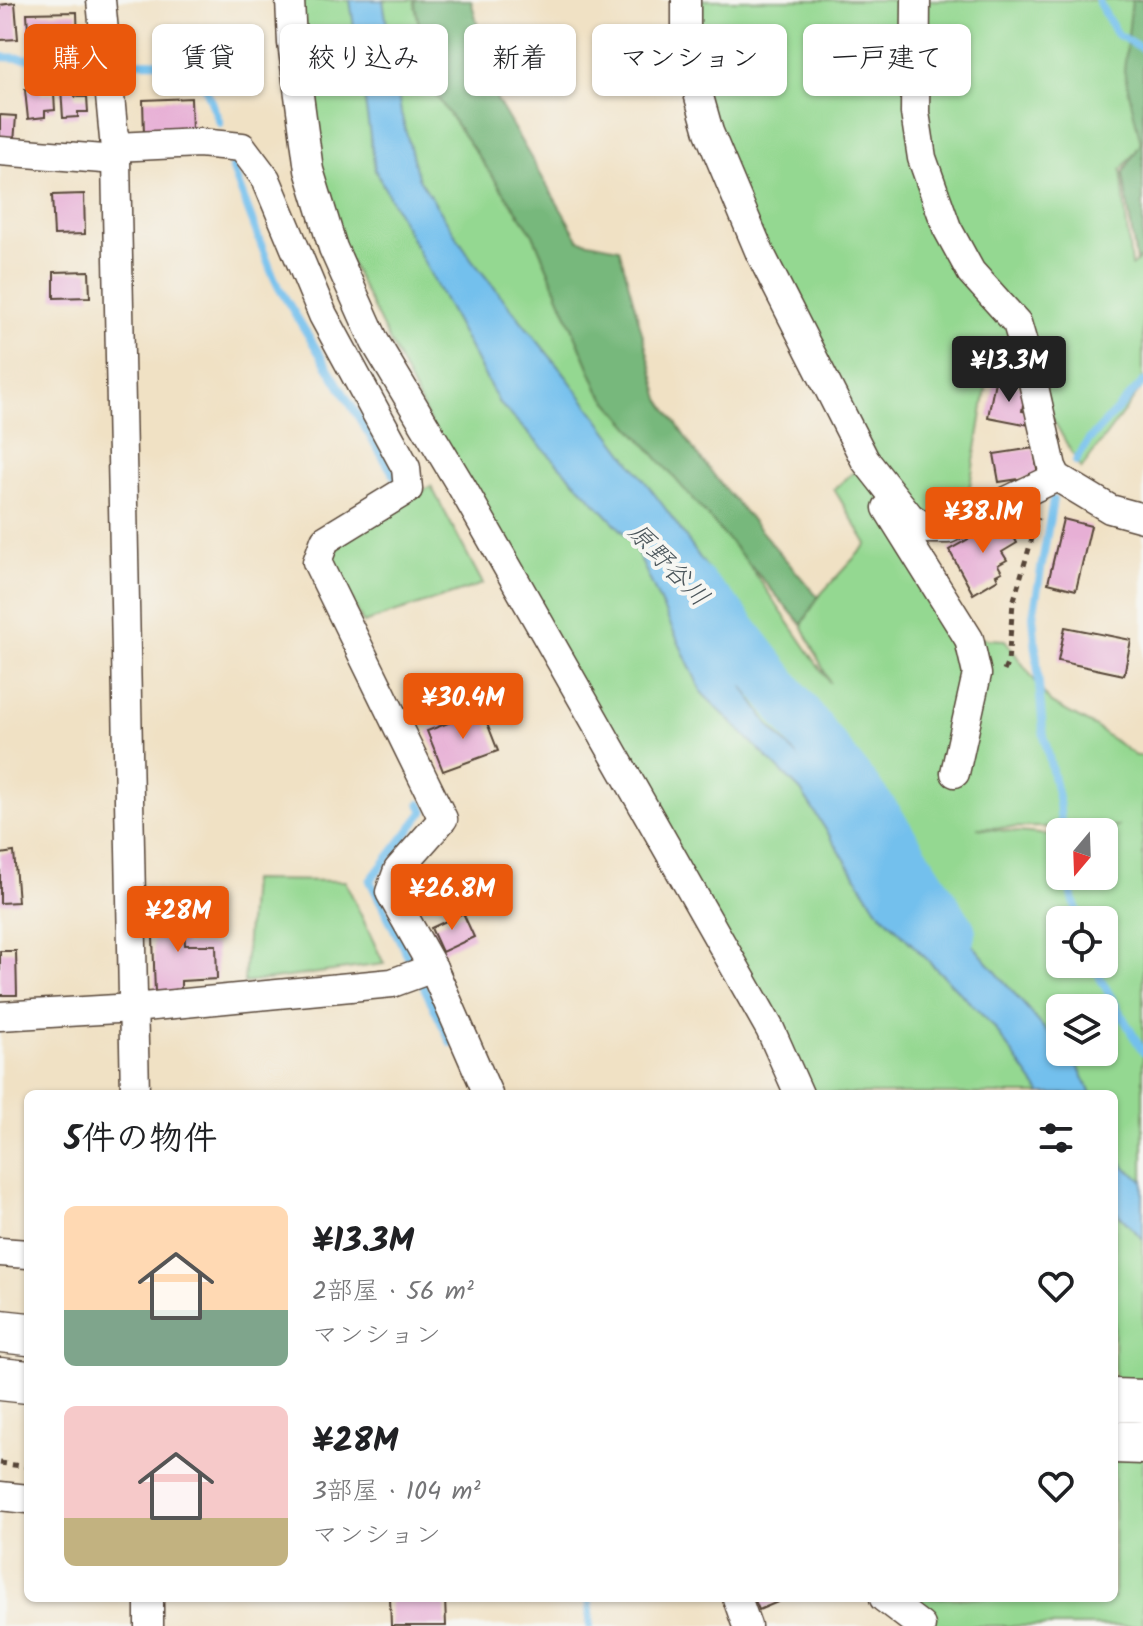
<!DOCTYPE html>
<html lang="ja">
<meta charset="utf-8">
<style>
:root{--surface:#fff;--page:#f6f6f6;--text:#202124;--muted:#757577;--accent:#ea580c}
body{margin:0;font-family:Kalam,"Klee One",sans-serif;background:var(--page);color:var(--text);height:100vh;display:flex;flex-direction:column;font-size:30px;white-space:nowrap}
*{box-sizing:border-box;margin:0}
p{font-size:26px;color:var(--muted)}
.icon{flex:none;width:44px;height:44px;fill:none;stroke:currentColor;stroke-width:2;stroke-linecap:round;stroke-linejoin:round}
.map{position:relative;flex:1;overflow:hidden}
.panel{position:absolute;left:24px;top:1090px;width:1094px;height:512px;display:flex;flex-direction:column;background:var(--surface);border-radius:12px;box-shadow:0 2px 6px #0004}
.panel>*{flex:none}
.top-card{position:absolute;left:24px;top:24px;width:1096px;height:72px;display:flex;gap:16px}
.needle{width:52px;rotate:199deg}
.buttons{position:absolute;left:1046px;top:818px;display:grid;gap:16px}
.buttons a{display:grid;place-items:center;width:72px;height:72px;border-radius:12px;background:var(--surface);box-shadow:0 2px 6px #0004;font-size:40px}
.price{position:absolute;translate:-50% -68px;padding:0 18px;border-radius:8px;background:var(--accent);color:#fff;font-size:26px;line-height:52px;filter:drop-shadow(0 2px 4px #0008)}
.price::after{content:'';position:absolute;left:50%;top:48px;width:24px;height:18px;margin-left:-12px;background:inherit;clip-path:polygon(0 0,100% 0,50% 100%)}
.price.current{background:#222;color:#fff}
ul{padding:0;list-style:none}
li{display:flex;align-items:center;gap:24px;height:200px;padding:0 40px}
li span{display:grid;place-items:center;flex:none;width:224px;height:160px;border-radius:12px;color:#555}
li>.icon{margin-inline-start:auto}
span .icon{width:96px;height:96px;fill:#fffc;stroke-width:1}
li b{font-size:34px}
h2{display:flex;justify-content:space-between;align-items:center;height:96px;padding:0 40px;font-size:34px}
.pill{padding:0 28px;border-radius:12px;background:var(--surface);box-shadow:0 2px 6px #0004;font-size:28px;line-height:72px}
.pill.current{background:var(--accent);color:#fff}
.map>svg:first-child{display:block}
</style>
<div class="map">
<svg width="1143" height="1626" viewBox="0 0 1143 1626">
<rect width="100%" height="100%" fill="#f6f6f2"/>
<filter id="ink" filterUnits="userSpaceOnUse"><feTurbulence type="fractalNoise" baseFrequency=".0125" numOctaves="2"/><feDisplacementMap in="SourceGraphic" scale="16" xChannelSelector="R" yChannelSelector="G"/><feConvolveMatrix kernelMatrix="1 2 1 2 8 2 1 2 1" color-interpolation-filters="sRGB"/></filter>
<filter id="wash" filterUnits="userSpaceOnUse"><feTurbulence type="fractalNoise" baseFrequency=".006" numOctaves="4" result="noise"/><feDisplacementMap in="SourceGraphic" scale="32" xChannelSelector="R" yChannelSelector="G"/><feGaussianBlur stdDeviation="1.8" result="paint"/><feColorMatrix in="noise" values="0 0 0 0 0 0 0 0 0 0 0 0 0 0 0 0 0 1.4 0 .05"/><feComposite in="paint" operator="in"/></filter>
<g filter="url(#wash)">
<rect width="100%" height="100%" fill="#f0e1c4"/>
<!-- green -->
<g fill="#94d891" stroke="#688158" stroke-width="2" fill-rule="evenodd">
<path d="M 291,0 L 414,0 L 433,91 L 533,234 L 599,391 L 739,550 L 830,683 L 802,625 L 818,597 L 867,544 L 834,489 L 862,465 L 969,638 L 1005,640 L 1051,703 L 1094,726 L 1136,756 L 1143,756 L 1143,1626 L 921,1626 L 889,1598 L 1114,1598 L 1114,1094 L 797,1094 L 463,489 L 317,195 ZM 1119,826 L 1087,832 L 1104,832 L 1104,876 L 1060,876 L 1060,836 L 977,828 ZM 1060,920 L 1104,920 L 1104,964 L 1060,964 ZM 1060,1008 L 1104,1008 L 1104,1052 L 1060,1052 Z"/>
<path d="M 689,0 L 1143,0 L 1143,142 L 1121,170 L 1131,266 L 1143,257 L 1143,386 L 1081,469 L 1010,343 L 992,352 L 964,522 L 910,517 L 715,163 Z"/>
<path d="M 431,486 L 483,584 L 363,623 L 333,560 L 340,544 Z"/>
<path d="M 251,880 L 345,881 L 384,964 L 244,983 Z"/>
</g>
<!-- forest -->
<g fill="#77b87b" stroke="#59714c" stroke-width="2">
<path d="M 414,0 L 471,0 L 497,100 L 579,240 L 619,248 L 660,399 L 694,450 L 729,494 L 818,597 L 802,625 L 599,391 L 533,234 L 433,91 Z"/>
<path d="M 1132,0 L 1143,0 L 1143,257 L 1136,261 L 1123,173 L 1141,143 L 1124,71 Z"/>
</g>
<!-- water -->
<g fill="#73c0ed" stroke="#577586" stroke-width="2">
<path d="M 350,0 L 383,0 L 401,113 L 418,177 L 472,260 L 566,376 L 668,512 L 711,574 L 744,688 L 771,728 L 915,877 L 1060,1047 L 1060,1052 L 1065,1052 L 1080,1070 L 1091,1094 L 1041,1094 L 993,1026 L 876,908 L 801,791 L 702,693 L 632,541 L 499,403 L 375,170 Z"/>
<path d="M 1114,1144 L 1124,1166 L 1143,1181 L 1143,1239 L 1119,1215 L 1114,1207 Z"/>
</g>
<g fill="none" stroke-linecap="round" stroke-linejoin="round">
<!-- stream -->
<g stroke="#73c0ed" stroke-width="8">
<path d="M 1099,0 L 1099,3 L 1117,34 L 1143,49"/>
<path d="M 0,57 L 63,60"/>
<path d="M 135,62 L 195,63 L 220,123"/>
<path d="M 232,167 L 271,271 L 279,288 L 397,480 L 396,481"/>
<path d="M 1076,461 L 1088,441 L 1143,382"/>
<path d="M 1053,500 L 1033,616 L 1043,731 L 1059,802 L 1062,832"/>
<path d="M 1066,876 L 1080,920"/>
<path d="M 409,959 L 370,881 L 424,811 L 420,804"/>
<path d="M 1095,964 L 1100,978 L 1143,1052"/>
<path d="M 423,985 L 451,1043"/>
<path d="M 589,1598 L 590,1626"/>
</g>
<!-- river -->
<path stroke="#73c0ed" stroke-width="50" d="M 676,571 L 722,618 L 878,819 L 951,933"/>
</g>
<g id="blocks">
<!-- building -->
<g fill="#e7afd5">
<path d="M 15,3 L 18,39 L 0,40 L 0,5 Z"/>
<path d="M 77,12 L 78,45 L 29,47 L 27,13 Z"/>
<path d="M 74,87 L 75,97 L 87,97 L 88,112 L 78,112 L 78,117 L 63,118 L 61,88 Z"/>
<path d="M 41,89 L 41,95 L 54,94 L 55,110 L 45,111 L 45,117 L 28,119 L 25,90 Z"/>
<path d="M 191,98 L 192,133 L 144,135 L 143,100 Z"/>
<path d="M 0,115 L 16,116 L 14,143 L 0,142 Z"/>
<path d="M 84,194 L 85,234 L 54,235 L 52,195 Z"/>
<path d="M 89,271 L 90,297 L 54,298 L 54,272 Z"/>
<path d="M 995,381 L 1026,387 L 1022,411 L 1032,413 L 1030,425 L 988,417 Z"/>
<path d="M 1034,448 L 1038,476 L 999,482 L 994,454 Z"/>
<path d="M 1004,519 L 1017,543 L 1002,552 L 1007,560 L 998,565 L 1002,572 L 996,575 L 998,579 L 973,594 L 949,550 Z"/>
<path d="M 1063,519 L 1091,526 L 1076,590 L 1048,583 Z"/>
<path d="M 1065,627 L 1131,640 L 1124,675 L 1058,661 Z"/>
<path d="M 482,710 L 498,751 L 443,771 L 427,731 Z"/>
<path d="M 14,852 L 18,902 L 0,903 L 0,854 Z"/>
<path d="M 152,909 L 183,909 L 185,945 L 216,945 L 217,979 L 181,981 L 181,991 L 155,993 Z"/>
<path d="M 463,913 L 474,937 L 442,952 L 431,928 Z"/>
<path d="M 0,951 L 16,951 L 17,995 L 0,995 Z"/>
<path d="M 390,1598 L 445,1598 L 446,1626 L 391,1626 Z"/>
<path d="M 754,1598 L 787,1598 L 759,1610 Z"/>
</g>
</g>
</g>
<g filter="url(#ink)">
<use href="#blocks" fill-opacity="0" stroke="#564537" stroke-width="2"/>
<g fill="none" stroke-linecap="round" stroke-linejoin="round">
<defs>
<g id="minor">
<path d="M 101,0 L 116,160 L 135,1094"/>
<path d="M 290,0 L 292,43 L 309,170 L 333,248 L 375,342 L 463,489 L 770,1029 L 799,1094"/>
<path d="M 686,0 L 686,32 L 692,72 L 709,132 L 760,253 L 865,460 L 910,517 L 927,529 L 948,529 L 1057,477"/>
<path d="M 916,0 L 915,113 L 922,158 L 947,228 L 971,272 L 1017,323 L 1029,364 L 1052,467 L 1057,477 L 1110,509 L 1143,518"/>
<path d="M 115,147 L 199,143 L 242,147 L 266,179 L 323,315 L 406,468 L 408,489 L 325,540 L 317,562 L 443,819 L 398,870 L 390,892 L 433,968 L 488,1094"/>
<path d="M 0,151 L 116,160"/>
<path d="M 887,508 L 969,639 L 977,674 L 955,773"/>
<path d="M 0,1016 L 133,1008 L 392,983 L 433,968"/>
<path d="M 0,1252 L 28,1254"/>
<path d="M 0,1496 L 28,1499"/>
<path d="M 149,1598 L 149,1626"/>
<path d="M 737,1598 L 747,1626"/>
<path d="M 884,1598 L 921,1626"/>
</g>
<g id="highway">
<path d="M 0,1331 L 28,1334"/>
<path d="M 0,1379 L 28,1382"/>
<path d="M 1114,1400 L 1143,1401"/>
<path d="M 1114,1442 L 1143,1443"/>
</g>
</defs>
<!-- minor casing -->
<use href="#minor" stroke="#564537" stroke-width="31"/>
<!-- highway casing -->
<use href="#highway" stroke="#564537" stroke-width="45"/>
<!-- path -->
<g stroke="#564537" stroke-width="5" stroke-dasharray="6 6" stroke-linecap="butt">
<path d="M 1004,671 L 1008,662 L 1013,603 L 1038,518"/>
<path d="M 0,1463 L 28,1467"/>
</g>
<!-- minor -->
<use href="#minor" stroke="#fff" stroke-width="28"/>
<!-- highway -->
<use href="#highway" stroke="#fff" stroke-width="42"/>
</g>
</g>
<g text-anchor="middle" stroke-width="8" stroke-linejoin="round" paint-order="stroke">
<!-- water labels -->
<g font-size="26" font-style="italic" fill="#4c575c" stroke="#f6f6f2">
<text transform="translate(669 564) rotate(46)" y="9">原野谷川</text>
</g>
</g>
</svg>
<div class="buttons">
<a><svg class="needle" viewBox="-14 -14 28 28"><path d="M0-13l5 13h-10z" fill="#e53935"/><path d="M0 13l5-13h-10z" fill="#757577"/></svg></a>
<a><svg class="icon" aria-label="locate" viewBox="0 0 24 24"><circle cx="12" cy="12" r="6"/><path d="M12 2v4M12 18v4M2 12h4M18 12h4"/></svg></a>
<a><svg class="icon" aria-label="layers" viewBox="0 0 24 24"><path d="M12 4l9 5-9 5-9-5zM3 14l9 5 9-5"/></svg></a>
</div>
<b class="price current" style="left:1009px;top:404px">¥13.3M</b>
<b class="price" style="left:983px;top:555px">¥38.1M</b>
<b class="price" style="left:463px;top:741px">¥30.4M</b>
<b class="price" style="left:452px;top:932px">¥26.8M</b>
<b class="price" style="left:178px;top:954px">¥28M</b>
<div class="top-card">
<a class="pill current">購入</a>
<a class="pill">賃貸</a>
<a class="pill">絞り込み</a>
<a class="pill">新着</a>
<a class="pill">マンション</a>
<a class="pill">一戸建て</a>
</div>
<section class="panel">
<h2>5件の物件<svg class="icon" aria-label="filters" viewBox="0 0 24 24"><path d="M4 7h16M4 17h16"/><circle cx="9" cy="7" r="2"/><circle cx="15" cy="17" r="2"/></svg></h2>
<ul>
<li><span style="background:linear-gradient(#ffd9b3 65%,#7fa58c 0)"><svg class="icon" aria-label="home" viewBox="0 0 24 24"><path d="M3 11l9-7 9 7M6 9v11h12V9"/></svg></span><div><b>¥13.3M</b><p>2部屋 · 56 m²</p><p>マンション</p></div><svg class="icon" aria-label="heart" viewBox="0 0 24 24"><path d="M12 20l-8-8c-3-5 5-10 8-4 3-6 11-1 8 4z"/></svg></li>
<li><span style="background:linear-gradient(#f6c9c9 70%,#c2b280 0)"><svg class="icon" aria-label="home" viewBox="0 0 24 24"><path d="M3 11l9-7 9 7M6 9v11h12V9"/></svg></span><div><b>¥28M</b><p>3部屋 · 104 m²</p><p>マンション</p></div><svg class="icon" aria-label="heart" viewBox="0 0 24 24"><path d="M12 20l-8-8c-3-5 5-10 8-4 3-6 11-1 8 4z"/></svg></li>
</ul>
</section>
</div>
